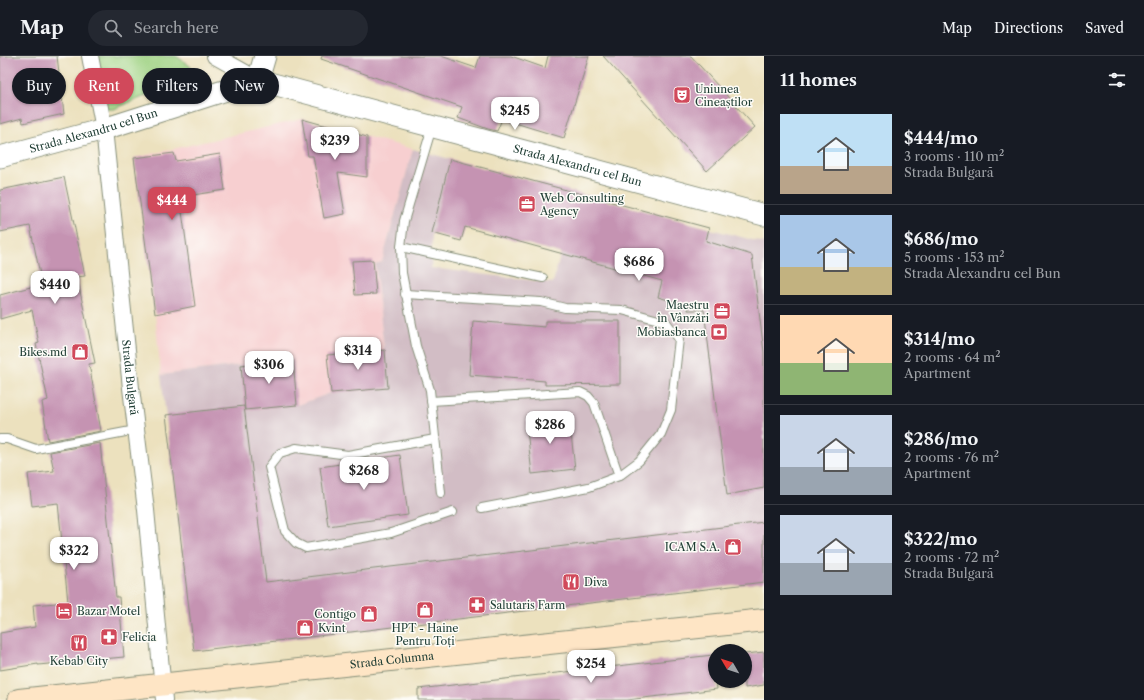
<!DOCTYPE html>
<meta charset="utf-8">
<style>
:root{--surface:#171b24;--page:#242831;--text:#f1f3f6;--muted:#9ea1a6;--line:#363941;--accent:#d1495b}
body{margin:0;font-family:"Libre Caslon Text",serif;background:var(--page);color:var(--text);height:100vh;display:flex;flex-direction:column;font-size:15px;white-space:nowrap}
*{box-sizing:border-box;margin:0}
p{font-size:13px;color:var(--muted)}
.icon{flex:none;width:22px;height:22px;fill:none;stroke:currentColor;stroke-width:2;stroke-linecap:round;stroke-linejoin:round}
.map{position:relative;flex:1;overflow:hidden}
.drawer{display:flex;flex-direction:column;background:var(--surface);width:380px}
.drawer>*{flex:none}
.hud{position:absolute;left:12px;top:12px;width:380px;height:36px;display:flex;gap:8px}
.needle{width:26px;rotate:309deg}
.tools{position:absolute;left:708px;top:588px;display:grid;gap:8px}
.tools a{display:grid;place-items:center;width:44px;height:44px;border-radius:50%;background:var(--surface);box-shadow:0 1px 3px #0004;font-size:20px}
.price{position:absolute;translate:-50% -34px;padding:0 9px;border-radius:8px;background:#fff;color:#222;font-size:13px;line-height:26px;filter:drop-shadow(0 1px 2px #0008)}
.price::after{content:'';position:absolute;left:50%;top:24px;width:12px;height:9px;margin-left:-6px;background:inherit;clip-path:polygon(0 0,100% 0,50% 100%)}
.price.current{background:var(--accent);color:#fff}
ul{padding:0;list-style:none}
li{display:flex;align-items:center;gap:12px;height:100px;padding:0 16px}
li+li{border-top:1px solid var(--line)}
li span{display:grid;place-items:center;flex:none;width:112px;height:80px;border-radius:0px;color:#555}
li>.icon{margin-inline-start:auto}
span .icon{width:48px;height:48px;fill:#fffc;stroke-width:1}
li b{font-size:17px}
h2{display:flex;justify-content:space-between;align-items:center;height:48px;padding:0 16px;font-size:17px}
.pill{padding:0 14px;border-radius:18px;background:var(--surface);box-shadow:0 1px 3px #0004;font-size:14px;line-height:36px}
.pill.current{background:var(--accent);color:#fff}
header{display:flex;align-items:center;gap:24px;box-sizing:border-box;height:56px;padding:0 20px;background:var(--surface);border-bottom:1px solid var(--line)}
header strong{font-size:19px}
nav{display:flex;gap:22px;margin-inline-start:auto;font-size:14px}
.search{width:280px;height:36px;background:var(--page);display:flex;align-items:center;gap:10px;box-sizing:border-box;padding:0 14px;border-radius:22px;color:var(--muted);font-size:15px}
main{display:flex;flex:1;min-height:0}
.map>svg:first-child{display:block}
</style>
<header>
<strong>Map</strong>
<div class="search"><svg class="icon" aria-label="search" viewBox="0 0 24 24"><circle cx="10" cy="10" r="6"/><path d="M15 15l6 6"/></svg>Search here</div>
<nav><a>Map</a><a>Directions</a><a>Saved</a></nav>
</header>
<main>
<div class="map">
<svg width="764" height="644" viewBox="0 0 764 644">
<rect width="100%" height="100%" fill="#fdfcf7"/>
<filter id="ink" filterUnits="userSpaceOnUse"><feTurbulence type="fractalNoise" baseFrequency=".025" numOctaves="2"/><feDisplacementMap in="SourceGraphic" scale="8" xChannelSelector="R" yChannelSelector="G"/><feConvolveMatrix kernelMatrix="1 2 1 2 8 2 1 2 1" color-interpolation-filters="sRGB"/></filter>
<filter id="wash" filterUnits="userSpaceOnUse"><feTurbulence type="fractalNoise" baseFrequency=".012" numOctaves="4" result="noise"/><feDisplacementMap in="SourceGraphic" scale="16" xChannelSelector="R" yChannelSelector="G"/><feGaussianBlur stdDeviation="0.9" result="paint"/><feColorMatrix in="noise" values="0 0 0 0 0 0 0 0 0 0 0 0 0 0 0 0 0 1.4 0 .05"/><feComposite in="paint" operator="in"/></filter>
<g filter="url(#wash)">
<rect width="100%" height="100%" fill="#ece1be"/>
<!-- built -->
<path fill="#f7cfd0" d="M 302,63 L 413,93 L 382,206 L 375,208 L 388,332 L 331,337 L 297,349 L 245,354 L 240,309 L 161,319 L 155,258 L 134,102 Z"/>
<!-- industrial -->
<path fill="#d2bdc5" d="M 413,93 L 450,103 L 432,177 L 431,212 L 553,227 L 576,138 L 764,187 L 764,526 L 194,595 L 161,319 L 241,309 L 245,354 L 297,349 L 331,337 L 388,332 L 375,208 L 382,206 Z"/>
<!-- green -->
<path fill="#9ed282" stroke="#5e885b" d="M 97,0 L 176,0 L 197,15 L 199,18 L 114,53 L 106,53 Z"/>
<g id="blocks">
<!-- building -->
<g fill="#c593b2">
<path d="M 0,0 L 57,0 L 64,58 L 23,67 L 22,62 L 0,68 Z"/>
<path d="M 322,0 L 441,0 L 476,12 L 480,0 L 511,0 L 545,12 L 548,0 L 589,0 L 564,82 L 502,63 L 497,75 L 488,73 L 458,62 L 462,51 L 321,3 Z"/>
<path d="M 603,0 L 691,0 L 755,71 L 707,115 Z"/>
<path d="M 302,63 L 367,81 L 367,121 L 338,117 L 345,158 L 324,162 L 313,100 L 308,100 Z"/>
<path d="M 174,97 L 176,105 L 220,98 L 225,134 L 180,141 L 195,250 L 155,258 L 134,102 Z"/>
<path d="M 450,103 L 709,172 L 706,185 L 752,199 L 764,296 L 764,432 L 727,439 L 704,254 L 688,254 L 689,250 L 658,241 L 662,225 L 465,171 L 461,185 L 432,177 Z"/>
<path d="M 64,121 L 85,220 L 77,221 L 95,307 L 89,308 L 101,375 L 48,385 L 42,346 L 48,344 L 36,288 L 39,287 L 32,254 L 0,263 L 0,239 L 42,228 L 30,170 L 0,176 L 0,134 Z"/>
<path d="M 373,204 L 376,238 L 355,239 L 352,205 Z"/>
<path d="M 473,265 L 545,271 L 545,265 L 620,265 L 620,328 L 545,329 L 545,325 L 469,319 Z"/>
<path d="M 385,294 L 388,332 L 331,337 L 327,299 Z"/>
<path d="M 293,304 L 297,349 L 245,354 L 241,309 Z"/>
<path d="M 244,350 L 266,526 L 764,466 L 764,526 L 194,595 L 166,359 Z"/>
<path d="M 569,360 L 575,413 L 532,418 L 526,365 Z"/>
<path d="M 100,387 L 116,541 L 119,541 L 124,601 L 38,609 L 38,608 L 0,614 L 0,577 L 35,571 L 33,549 L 68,546 L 58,447 L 32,450 L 28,418 L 54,415 L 50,396 Z"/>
<path d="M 400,399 L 408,459 L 328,470 L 320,411 Z"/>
<path d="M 764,596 L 764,629 L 745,632 L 745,598 Z"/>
<path d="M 713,599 L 717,633 L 627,644 L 418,644 L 418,633 Z"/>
</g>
</g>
</g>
<g filter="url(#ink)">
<use href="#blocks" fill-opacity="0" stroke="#868f79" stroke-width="1"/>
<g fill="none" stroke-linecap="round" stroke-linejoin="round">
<defs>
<g id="service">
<path d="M 432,71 L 404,165 L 401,191 L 402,217 L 416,290 L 430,334 L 441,437"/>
<path d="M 401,191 L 543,222"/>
<path d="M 405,238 L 541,246 L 565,252 L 622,254 L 666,266 L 679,283 L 671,354 L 661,378 L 639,405 L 619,420 L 589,431 L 482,452"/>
<path d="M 431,345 L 580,336 L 588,340 L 594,347 L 619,420"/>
<path d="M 0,383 L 7,383 L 36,393 L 136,374"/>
<path d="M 435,383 L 348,399 L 296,392 L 280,397 L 269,411 L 285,475 L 296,487 L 306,492 L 391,477 L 453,456"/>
</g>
<g id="minor">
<path id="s1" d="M 90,0 L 104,73 L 131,332 L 146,454 L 164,644"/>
<path d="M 215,0 L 258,24"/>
</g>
<g id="tertiary">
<path d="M 258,24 L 265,0"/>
<path id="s2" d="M 0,101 L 104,73 L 258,24 L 764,159"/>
</g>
<g id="secondary">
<path id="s3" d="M 19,644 L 764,564"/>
</g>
</defs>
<!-- service casing -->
<use href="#service" stroke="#868f79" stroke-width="10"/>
<!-- minor casing -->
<use href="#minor" stroke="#868f79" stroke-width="18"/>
<!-- tertiary casing -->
<use href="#tertiary" stroke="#868f79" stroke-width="23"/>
<!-- secondary casing -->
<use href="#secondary" stroke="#868f79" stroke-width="24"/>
<!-- service -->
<use href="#service" stroke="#fff" stroke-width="8"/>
<!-- minor -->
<use href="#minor" stroke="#fff" stroke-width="16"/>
<!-- tertiary -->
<use href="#tertiary" stroke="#fff" stroke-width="21"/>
<!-- secondary -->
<use href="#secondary" stroke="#fee5c5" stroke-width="22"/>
</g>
</g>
<!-- icons -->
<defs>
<symbol id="theatre-square" viewBox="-11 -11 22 22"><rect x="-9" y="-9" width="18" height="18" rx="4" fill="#d1495b" stroke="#fdfcf7"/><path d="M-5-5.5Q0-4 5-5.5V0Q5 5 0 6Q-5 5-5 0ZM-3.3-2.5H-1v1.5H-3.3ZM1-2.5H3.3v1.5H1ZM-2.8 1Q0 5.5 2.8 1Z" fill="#fff"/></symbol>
<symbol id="office-square" viewBox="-11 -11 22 22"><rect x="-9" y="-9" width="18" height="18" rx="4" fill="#d1495b" stroke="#fdfcf7"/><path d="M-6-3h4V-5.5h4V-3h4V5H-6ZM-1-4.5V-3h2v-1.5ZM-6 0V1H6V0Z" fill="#fff"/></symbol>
<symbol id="bank-square" viewBox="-11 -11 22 22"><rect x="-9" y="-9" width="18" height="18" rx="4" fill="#d1495b" stroke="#fdfcf7"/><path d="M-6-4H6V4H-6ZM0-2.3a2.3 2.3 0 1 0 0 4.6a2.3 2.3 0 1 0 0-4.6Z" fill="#fff"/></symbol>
<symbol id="shop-square" viewBox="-11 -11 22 22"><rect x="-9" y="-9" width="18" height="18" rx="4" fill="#d1495b" stroke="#fdfcf7"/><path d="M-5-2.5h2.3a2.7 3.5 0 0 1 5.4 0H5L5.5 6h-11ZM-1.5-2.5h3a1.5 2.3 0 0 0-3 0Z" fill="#fff"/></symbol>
<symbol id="restaurant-square" viewBox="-11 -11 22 22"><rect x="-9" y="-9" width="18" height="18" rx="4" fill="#d1495b" stroke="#fdfcf7"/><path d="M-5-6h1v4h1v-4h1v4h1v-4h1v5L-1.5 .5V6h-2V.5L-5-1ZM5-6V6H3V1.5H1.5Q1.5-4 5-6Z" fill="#fff"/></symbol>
<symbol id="pharmacy-square" viewBox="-11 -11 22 22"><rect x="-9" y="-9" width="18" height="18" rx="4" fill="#d1495b" stroke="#fdfcf7"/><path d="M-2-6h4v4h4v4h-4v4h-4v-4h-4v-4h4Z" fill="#fff"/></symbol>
<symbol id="hotel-square" viewBox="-11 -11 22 22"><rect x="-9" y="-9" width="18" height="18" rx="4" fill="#d1495b" stroke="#fdfcf7"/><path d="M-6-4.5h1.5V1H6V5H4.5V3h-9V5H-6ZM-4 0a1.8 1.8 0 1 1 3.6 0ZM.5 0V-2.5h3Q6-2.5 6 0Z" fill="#fff"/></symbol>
</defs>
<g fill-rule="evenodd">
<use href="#theatre-square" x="672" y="29" width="20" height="20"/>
<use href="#office-square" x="517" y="138" width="20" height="20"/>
<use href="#office-square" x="712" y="245" width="20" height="20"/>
<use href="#bank-square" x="709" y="266" width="20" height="20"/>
<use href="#shop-square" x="70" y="286" width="20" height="20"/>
<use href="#shop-square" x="723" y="481" width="20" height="20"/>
<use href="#restaurant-square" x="561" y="516" width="20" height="20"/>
<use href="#pharmacy-square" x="467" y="539" width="20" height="20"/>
<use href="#shop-square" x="415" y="544" width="20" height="20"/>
<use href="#hotel-square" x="54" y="545" width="20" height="20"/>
<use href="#shop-square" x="359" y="548" width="20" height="20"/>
<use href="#shop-square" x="295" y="562" width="20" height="20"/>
<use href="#pharmacy-square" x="99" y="571" width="20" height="20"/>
<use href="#restaurant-square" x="69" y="577" width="20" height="20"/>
</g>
<g text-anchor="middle" stroke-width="3" stroke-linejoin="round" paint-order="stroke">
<!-- poi labels -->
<g font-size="11" fill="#1f3d34" stroke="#fdfcf7" text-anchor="start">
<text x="695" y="37">Uniunea<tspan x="695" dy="13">Cineaștilor</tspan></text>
<text x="540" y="146">Web Consulting<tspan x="540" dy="13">Agency</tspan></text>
<text x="709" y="253" text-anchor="end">Maestru<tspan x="709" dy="13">în Vânzări</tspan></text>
<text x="706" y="280" text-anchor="end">Mobiasbanca</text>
<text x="67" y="300" text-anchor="end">Bikes.md</text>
<text x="720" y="495" text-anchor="end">ICAM S.A.</text>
<text x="584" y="530">Diva</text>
<text x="490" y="553">Salutaris Farm</text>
<text x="77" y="559">Bazar Motel</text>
<text x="356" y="562" text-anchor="end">Contigo</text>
<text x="318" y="576">Kvint</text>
<text x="425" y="576" text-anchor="middle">HPT - Haine<tspan x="425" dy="13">Pentru Toți</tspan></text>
<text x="122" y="585">Felicia</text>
<text x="79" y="609" text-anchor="middle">Kebab City</text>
</g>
<!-- street labels -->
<g font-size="11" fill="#1f3d34" stroke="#fdfcf7">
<text dy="4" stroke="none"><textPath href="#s2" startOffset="97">Strada Alexandru cel Bun</textPath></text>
<text dy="4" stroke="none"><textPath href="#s2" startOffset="600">Strada Alexandru cel Bun</textPath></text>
<text dy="4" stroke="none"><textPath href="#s1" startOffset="324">Strada Bulgară</textPath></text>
<text dy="4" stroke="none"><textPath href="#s3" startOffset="375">Strada Columna</textPath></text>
</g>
</g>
</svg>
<div class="tools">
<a><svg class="needle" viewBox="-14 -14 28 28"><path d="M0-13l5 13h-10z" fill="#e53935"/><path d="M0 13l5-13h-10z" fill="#9ea1a6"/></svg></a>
</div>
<b class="price" style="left:515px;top:75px">$245</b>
<b class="price" style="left:335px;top:105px">$239</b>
<b class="price current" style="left:172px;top:165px">$444</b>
<b class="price" style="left:639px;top:226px">$686</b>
<b class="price" style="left:55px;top:249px">$440</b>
<b class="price" style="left:358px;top:315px">$314</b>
<b class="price" style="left:269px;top:329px">$306</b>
<b class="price" style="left:550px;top:389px">$286</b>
<b class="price" style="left:364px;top:435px">$268</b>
<b class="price" style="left:74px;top:515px">$322</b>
<b class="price" style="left:591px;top:628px">$254</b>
<div class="hud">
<a class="pill">Buy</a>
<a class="pill current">Rent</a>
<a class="pill">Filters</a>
<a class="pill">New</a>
</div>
</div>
<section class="drawer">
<h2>11 homes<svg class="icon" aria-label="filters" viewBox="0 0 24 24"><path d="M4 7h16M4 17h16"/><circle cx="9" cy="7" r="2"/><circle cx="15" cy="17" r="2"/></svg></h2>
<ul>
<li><span style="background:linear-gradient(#bfe0f5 65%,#b9a48a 0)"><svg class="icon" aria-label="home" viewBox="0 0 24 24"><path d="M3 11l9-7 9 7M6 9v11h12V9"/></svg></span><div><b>$444/mo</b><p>3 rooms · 110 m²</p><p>Strada Bulgară</p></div></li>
<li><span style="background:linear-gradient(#a9c7e8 65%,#c2b280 0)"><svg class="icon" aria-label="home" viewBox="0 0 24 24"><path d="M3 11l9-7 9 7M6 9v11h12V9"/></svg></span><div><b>$686/mo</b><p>5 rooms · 153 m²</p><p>Strada Alexandru cel Bun</p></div></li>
<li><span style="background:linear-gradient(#ffd9b3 60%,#8fb573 0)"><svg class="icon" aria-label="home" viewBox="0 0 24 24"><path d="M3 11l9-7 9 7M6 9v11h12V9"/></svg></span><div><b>$314/mo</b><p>2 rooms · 64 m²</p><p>Apartment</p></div></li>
<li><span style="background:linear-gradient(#c9d6e8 65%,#9aa5b1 0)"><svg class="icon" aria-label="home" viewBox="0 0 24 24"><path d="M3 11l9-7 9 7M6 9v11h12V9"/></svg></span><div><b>$286/mo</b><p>2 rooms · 76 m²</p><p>Apartment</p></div></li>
<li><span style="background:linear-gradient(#c9d6e8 60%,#9aa5b1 0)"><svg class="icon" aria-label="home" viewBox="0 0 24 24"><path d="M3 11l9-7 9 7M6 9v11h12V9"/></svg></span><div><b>$322/mo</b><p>2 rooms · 72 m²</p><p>Strada Bulgară</p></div></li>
</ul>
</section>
</main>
